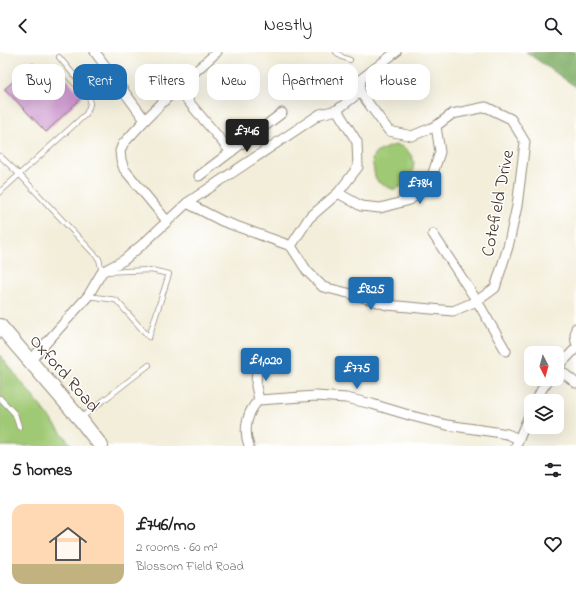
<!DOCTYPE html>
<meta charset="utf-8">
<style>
:root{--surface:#fff;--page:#f6f6f6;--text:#202124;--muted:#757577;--accent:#1f6fb2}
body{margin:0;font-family:"Indie Flower",sans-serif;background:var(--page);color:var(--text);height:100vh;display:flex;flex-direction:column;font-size:15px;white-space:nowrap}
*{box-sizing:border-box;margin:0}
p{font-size:13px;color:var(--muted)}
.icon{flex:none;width:22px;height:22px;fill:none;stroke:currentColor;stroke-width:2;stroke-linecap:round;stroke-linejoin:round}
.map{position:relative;height:394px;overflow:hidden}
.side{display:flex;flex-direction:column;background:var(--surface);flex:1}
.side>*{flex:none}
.guide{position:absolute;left:12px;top:12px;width:552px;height:36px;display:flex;gap:8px}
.needle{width:26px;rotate:174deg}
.tools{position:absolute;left:524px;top:294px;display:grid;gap:8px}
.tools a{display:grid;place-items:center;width:40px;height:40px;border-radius:8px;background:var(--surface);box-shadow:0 4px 16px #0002;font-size:20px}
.price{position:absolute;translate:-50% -34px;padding:0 9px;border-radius:4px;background:var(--accent);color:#fff;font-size:13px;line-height:26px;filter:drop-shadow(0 1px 2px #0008)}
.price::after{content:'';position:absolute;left:50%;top:24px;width:12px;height:9px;margin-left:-6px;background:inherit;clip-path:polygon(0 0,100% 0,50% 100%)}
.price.active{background:#222;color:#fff}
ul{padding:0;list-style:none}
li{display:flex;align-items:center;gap:12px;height:100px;padding:0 12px}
li span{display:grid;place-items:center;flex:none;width:112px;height:80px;border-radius:12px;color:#555}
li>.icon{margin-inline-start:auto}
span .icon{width:48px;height:48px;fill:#fffc;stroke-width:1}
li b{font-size:17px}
h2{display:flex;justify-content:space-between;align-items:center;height:48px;padding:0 12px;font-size:17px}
.tag{padding:0 14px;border-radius:12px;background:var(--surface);box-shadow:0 4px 16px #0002;font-size:14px;line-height:36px}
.tag.active{background:var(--accent);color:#fff}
header{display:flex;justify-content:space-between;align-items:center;height:52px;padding:0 12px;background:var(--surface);font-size:18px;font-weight:600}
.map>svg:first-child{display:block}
</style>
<header><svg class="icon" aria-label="back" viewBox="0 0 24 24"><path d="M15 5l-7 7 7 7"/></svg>Nestly<svg class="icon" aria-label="search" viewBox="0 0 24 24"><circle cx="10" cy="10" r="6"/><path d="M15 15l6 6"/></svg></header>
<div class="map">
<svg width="576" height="394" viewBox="0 0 576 394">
<rect width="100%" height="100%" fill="#fff"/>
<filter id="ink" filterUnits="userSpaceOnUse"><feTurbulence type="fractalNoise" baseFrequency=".025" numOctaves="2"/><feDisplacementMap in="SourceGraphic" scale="8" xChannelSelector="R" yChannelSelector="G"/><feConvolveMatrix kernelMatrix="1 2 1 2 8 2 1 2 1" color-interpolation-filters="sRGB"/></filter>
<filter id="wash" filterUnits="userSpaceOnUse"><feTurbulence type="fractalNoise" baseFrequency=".012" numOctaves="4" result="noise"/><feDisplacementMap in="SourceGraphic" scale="16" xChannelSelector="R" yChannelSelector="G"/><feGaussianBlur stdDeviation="0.9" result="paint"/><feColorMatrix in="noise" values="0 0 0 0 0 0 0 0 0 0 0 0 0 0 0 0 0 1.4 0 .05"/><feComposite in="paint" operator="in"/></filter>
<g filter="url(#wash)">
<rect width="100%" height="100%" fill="#f3eeda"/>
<!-- green -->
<g fill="#a0c975" stroke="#6e7a4a">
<path d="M 396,93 L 404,95 L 412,104 L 414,110 L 412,123 L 406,132 L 396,137 L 392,137 L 378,130 L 375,125 L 372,107 L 374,102 L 388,95 Z"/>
<path d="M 0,303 L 72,394 L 0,394 Z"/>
</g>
<!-- forest -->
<path fill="#80ad66" stroke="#5e6c42" d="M 526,0 L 576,0 L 576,35 Z"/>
<g id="blocks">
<!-- building -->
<path fill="#cd94cf" d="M 33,11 L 48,26 L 57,17 L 83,44 L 46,80 L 5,37 Z"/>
</g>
</g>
<g filter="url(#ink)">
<use href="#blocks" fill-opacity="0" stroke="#978c7c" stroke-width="1"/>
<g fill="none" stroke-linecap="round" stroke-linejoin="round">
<defs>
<g id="service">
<path d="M 336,0 L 342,5 L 350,8"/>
<path d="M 0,104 L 19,122 L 99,207 L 102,220 L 151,218 L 169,222 L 149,285"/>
<path d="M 0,140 L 86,62 C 91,52 91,50 88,40 L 59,5"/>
<path d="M 88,244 L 116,248 L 149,285"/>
<path d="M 0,346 L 15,362 L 19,375"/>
<path d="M 81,366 L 149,313"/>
</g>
<g id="minor">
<path d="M 95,0 L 145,68"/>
<path d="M 177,36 L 231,100"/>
<path d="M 337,58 L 357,90 L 358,115 L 338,141 L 361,154 L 380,156 L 410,148 L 430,130 L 440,100 L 436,74 L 412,84 L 389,79 L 360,40"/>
<path d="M 199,124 L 282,61"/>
<path d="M 187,151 L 320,62 L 337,58 L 360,40 L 361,27 L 396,0"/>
<path d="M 167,169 L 129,123 L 124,117 L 121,108 L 120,99 L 123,92 L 145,68 L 177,36 L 217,0"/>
<path d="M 433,182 L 477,249 L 506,299"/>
<path d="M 291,194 L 309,166 L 338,141"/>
<path d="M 576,276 L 575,284 L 576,290"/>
<path d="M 30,309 L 88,244 L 102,220 L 124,208 L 144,191 L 187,151 L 222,169 L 291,194 L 307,219 L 323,235 L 356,243 L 387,253 L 453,259 L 477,249 L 495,236 L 508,195 L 517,154 L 525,90 L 511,67 L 486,55 L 452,62 L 436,74"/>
<path d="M 257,313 L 256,334 L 259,348"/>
<path d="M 557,316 L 576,296"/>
<path d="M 557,316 L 576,331"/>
<path d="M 536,349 L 542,337 L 549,327"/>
<path d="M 249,394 C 243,378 247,359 259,348 L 316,344 L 346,346 L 372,352 L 412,364 L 447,373 L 495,380 L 507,382 L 519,387"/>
<path d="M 516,394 L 531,359"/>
</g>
<path id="primary" d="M 0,274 L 80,367 L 101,394"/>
</defs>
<!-- service casing -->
<use href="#service" stroke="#978c7c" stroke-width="6"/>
<!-- minor casing -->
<use href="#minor" stroke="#978c7c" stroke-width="11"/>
<!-- primary casing -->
<use href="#primary" stroke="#978c7c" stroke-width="16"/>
<!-- service -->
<use href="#service" stroke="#fff" stroke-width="4.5"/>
<!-- minor -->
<use href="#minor" stroke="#fff" stroke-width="9"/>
<!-- primary -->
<use href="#primary" stroke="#fff" stroke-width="14"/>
</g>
</g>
<g text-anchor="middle" stroke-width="3" stroke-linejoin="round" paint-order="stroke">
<!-- street labels -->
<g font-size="18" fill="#3b2a1e" stroke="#fff">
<text transform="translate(497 151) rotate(-79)" y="6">Cotefield Drive</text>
<text transform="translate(65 321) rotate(49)" y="6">Oxford Road</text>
</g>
</g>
</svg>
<div class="tools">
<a><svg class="needle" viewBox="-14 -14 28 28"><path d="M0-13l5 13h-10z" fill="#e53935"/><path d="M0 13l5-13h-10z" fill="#757577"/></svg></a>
<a><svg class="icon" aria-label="layers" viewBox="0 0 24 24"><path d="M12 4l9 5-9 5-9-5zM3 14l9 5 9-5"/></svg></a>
</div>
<b class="price active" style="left:247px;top:101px">£746</b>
<b class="price" style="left:420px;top:153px">£784</b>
<b class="price" style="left:371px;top:259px">£825</b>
<b class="price" style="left:266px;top:330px">£1,020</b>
<b class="price" style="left:357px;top:338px">£775</b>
<div class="guide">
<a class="tag">Buy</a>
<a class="tag active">Rent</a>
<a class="tag">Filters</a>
<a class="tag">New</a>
<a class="tag">Apartment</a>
<a class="tag">House</a>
</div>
</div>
<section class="side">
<h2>5 homes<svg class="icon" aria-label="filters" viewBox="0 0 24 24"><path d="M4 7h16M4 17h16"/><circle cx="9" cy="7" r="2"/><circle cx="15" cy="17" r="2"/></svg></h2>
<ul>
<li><span style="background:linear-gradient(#ffd9b3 75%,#c2b280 0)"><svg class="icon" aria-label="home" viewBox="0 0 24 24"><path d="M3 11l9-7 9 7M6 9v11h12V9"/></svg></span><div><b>£746/mo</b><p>2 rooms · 60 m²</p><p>Blossom Field Road</p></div><svg class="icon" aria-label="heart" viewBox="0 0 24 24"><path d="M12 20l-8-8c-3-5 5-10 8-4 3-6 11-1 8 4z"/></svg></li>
</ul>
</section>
